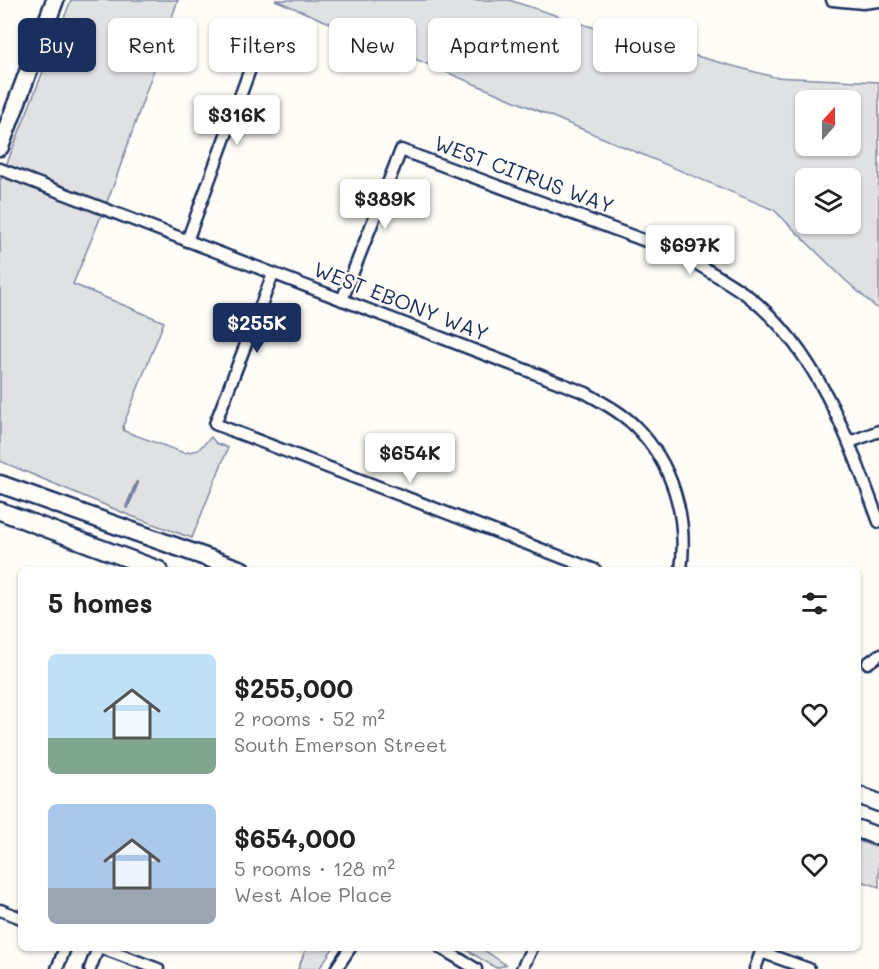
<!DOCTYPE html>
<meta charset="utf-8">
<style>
:root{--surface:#fff;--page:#f2f2f2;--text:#222;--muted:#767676;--accent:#1b2f5e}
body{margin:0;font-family:Mali,sans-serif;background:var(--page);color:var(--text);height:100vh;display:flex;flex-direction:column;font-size:22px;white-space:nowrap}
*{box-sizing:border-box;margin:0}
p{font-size:20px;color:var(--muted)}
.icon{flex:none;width:33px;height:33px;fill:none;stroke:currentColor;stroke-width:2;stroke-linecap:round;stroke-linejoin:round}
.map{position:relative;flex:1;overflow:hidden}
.side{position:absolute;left:18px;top:567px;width:843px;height:384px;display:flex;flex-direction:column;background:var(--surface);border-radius:9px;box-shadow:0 2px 4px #0004}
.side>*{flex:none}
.guide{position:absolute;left:18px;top:18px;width:843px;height:54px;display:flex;gap:12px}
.needle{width:39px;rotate:21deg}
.controls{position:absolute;left:795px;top:90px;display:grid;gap:12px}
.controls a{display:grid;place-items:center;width:66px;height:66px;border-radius:9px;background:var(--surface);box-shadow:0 2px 4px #0004;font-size:30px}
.price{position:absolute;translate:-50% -51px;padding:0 14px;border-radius:6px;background:#fff;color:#222;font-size:20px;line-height:39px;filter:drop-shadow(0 2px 3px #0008)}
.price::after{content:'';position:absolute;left:50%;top:36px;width:18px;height:14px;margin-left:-9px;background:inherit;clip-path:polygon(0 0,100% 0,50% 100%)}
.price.active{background:var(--accent);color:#fff}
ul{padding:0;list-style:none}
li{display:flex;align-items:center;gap:18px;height:150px;padding:0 30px}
li span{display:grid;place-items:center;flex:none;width:168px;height:120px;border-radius:9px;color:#555}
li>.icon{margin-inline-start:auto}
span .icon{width:72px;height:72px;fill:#fffc;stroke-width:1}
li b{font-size:26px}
h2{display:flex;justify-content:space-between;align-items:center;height:72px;padding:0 30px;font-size:26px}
.pill{padding:0 21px;border-radius:9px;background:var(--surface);box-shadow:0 2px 4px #0004;font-size:21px;line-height:54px}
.pill.active{background:var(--accent);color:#fff}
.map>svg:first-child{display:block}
</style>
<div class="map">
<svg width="879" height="969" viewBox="0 0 879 969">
<rect width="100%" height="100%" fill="#fdfcf7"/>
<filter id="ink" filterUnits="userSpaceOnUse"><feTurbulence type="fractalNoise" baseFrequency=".0167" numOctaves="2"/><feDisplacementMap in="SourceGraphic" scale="12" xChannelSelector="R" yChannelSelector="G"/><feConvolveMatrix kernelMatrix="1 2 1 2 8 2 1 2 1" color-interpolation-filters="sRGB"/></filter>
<g filter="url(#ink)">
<!-- green -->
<g fill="#e0e1e3" stroke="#7e88a0" stroke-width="1.5" fill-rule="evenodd">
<path d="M 71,0 L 178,0 L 113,187 L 73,284 L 164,322 L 123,426 L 124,431 L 184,453 L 198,450 L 211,437 L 216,443 L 228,448 L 192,538 L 131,516 L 0,461 L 0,181 Z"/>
<path d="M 275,0 L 509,0 L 607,32 L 774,77 L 879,82 L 879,310 L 844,279 L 774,210 ZM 850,100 L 850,146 L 806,146 L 806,100 ZM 850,178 L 850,224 L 806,224 L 806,178 Z"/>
<path d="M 858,841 L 879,848 L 879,887 L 858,880 Z"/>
<path d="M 306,948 L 333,948 L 319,969 L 298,969 Z"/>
<path d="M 463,948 L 481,948 L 506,965 L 496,968 Z"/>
</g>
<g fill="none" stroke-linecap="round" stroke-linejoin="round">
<!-- stream -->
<path stroke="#76819c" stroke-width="4" d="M 127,507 L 137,483"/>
<defs>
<g id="street">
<path d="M 832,0 L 863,3 L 879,1"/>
<path d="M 0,169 L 586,393 C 603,403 621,412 635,426 C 673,464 688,517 681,570"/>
<path d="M 187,241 L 260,42"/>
<path d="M 273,274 L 215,424 L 595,570"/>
<path d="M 342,300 L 401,150 L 678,253 C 702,267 726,280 748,296 C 818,350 850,443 879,522"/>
<path d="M 850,442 L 879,431"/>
<path d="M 868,663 L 879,655"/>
<path d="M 0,910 L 21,918"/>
<path d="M 102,948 L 158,969"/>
<path d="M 441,948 L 476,969"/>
<path d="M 57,969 L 65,948"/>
<path d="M 90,969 L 98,948"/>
<path d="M 336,969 L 350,948"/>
<path d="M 522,969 L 532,948"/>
<path d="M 755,969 L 761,952 L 809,969"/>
</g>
<g id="secondary">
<path d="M 0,147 L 55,0"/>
<path d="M 0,484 L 242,570"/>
<path d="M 0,511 L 159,570"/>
<path d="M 858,795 L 879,803"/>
<path d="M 858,829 L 879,837"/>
</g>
</defs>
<!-- street casing -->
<use href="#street" stroke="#1b2f5e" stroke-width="15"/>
<!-- secondary casing -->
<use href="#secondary" stroke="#1b2f5e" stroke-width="21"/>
<!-- street -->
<use href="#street" stroke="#fdfcf7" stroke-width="10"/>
<!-- secondary -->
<use href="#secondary" stroke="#fdfcf7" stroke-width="16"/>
</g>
</g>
<g text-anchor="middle" stroke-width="4.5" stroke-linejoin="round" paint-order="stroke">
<!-- street labels -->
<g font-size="21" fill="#1b2f5e" stroke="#fdfcf7">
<text transform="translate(524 175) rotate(20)" y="7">WEST CITRUS WAY</text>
<text transform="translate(401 302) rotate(21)" y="7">WEST EBONY WAY</text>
</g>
</g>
</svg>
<div class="controls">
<a><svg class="needle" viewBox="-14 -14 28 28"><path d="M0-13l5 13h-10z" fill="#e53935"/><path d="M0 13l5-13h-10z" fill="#767676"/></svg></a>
<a><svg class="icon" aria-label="layers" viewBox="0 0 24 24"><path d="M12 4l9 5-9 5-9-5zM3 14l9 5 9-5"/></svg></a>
</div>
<b class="price" style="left:237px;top:146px">$316K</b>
<b class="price" style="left:385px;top:230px">$389K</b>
<b class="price" style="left:690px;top:276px">$697K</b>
<b class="price active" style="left:257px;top:354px">$255K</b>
<b class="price" style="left:410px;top:484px">$654K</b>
<div class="guide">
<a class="pill active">Buy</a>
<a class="pill">Rent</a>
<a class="pill">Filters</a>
<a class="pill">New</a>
<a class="pill">Apartment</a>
<a class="pill">House</a>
</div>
<section class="side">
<h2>5 homes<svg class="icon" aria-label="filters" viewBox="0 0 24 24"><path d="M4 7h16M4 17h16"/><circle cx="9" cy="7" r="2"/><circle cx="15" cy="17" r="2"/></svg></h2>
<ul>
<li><span style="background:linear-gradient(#bfe0f5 70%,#7fa58c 0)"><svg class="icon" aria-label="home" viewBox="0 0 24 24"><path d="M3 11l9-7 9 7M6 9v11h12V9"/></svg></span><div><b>$255,000</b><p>2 rooms · 52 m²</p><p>South Emerson Street</p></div><svg class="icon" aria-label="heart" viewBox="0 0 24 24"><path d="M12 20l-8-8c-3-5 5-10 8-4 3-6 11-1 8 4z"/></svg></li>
<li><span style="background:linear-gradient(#a9c7e8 70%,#9aa5b1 0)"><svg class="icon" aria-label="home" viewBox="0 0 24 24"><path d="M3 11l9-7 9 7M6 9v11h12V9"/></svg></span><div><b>$654,000</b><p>5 rooms · 128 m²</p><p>West Aloe Place</p></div><svg class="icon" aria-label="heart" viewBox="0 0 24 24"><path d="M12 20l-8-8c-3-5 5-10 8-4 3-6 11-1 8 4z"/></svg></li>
</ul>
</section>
</div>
